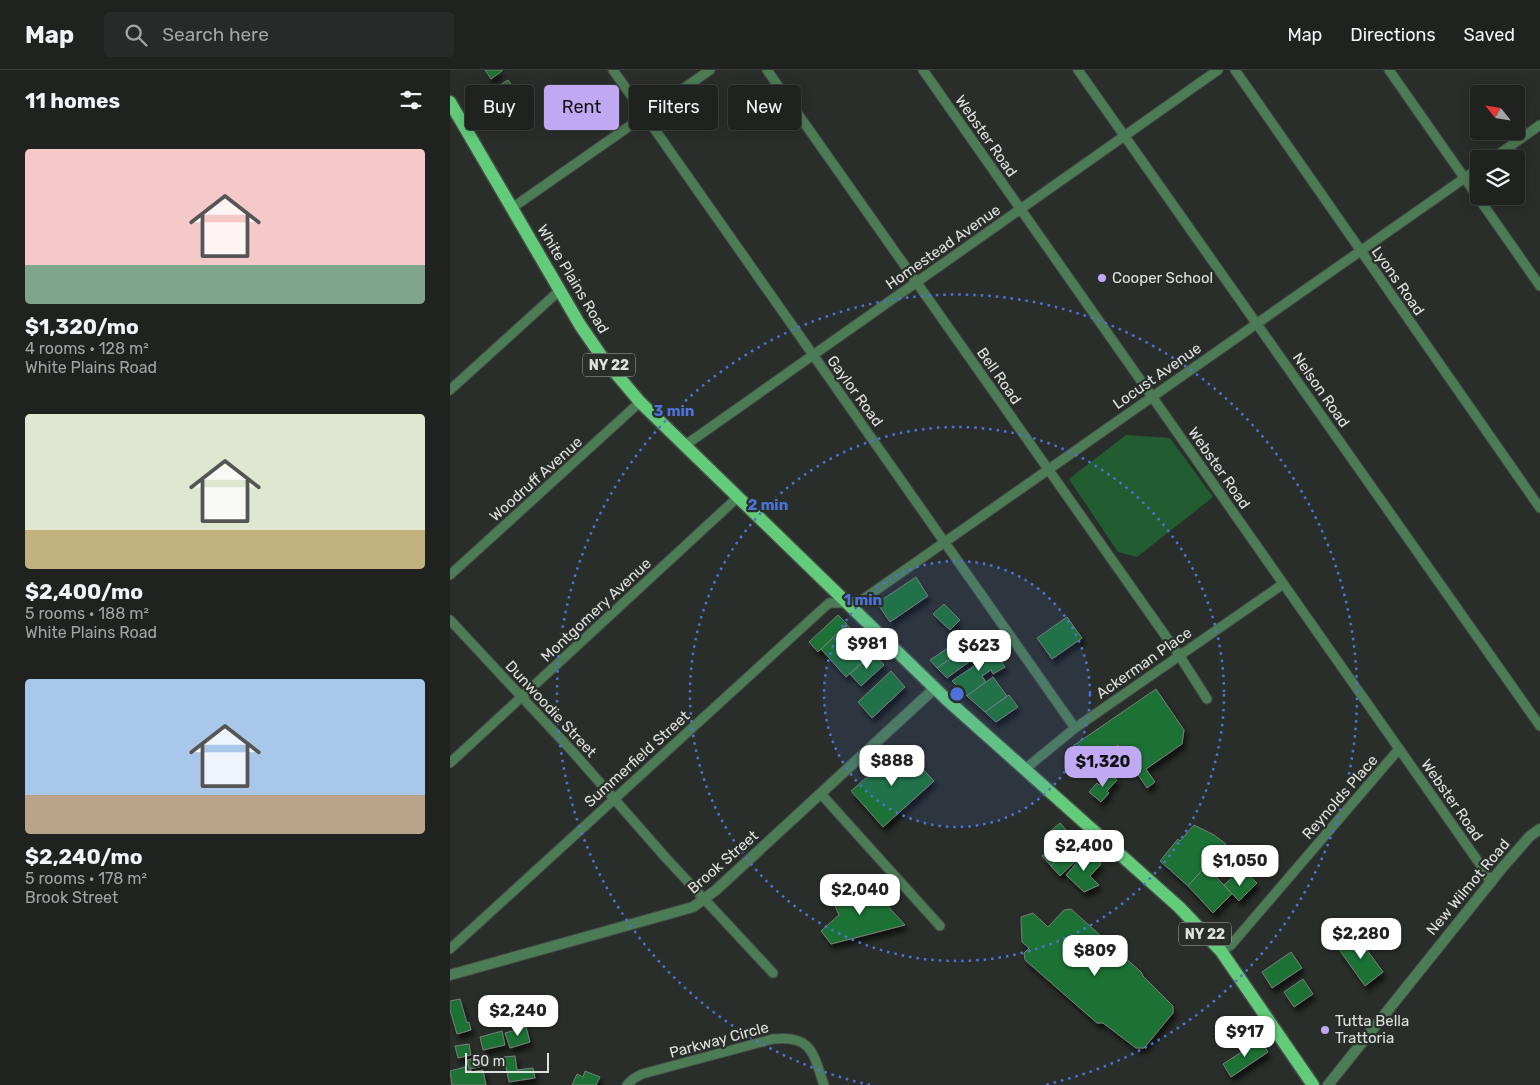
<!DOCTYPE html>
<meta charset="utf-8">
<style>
:root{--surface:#202220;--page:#282a29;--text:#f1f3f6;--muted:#a2a4a5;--line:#3d3f3e;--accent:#c1a8f3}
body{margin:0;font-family:Rubik,sans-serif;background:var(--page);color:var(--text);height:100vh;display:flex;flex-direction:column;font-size:19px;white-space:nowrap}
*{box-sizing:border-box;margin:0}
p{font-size:16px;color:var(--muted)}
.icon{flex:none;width:28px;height:28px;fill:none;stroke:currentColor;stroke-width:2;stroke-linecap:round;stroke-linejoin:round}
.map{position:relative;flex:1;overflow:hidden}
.drawer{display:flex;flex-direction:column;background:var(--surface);width:450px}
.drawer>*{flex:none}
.hud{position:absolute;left:15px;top:15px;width:475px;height:45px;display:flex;gap:10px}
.needle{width:32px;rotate:300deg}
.tools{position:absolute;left:1020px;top:15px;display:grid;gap:10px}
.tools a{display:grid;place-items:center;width:55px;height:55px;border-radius:5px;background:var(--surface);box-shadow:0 2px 12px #0003,0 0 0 1px var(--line);font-size:25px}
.scale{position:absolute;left:15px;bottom:12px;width:84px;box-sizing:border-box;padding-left:5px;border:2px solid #dee1de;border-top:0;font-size:14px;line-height:18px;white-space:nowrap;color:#dee1de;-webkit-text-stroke:4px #2a2e2a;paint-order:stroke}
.price{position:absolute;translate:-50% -42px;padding:0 11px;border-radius:10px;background:#fff;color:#222;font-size:16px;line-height:32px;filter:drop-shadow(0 1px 2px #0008)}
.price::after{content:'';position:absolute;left:50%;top:30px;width:15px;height:11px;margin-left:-8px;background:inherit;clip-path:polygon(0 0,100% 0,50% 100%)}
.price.selected{background:var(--accent);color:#111}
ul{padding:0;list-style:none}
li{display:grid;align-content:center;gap:10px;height:265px;padding:0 25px}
li span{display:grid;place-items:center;height:155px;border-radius:5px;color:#555}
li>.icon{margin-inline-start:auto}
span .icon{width:90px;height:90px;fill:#fffc;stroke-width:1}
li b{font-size:21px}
h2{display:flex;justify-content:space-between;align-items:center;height:60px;padding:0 25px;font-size:21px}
.pill{padding:0 18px;border-radius:5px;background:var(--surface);box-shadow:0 2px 12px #0003,0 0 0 1px var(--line);font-size:18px;line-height:45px}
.pill.selected{background:var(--accent);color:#111}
header{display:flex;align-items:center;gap:30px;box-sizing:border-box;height:70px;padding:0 25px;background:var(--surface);border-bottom:1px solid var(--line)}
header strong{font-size:24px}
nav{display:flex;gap:28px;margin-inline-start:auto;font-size:18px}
.search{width:350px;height:45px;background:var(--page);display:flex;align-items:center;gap:12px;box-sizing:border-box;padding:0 18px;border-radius:5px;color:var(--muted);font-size:19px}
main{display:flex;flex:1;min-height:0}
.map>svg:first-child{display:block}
</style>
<header>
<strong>Map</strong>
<div class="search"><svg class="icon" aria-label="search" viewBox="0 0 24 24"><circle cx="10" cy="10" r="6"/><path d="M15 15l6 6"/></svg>Search here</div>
<nav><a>Map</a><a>Directions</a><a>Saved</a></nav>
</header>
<main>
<section class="drawer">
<h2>11 homes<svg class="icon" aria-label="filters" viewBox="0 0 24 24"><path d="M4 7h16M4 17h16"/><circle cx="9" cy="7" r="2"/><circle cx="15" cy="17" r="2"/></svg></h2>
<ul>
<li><span style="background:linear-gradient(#f6c9c9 75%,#7fa58c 0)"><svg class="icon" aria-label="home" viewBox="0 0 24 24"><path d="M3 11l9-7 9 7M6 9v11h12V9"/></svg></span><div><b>$1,320/mo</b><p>4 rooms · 128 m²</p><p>White Plains Road</p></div></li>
<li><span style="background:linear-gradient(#dfe7d0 75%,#c2b280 0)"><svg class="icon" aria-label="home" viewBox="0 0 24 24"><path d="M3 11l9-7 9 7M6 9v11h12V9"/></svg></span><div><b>$2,400/mo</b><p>5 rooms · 188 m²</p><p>White Plains Road</p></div></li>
<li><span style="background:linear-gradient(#a9c7e8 75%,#b9a48a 0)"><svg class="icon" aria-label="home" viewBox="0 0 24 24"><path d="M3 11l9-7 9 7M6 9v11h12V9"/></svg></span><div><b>$2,240/mo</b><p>5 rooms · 178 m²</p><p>Brook Street</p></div></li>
</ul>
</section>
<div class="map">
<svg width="1090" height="1015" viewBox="0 0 1090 1015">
<defs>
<filter id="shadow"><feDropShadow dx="3" dy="5.5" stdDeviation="2.5" flood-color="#0009"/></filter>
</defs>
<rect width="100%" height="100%" fill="#2a2e2a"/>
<!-- grass -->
<path fill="#215d30" d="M 676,365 L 720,368 L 763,427 L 687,487 L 668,482 L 619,409 Z"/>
<!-- building -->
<g fill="#1f7136" stroke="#797d79" filter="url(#shadow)">
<path d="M 35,0 L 52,0 L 52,1 L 41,9 Z"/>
<path d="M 58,10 L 68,24 L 56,32 L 47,17 Z"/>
<path d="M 466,507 L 478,526 L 440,552 L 427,533 Z"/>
<path d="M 494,534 L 510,550 L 500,560 L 483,544 Z"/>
<path d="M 388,545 L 397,554 L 368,582 L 359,572 Z"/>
<path d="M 617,547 L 632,568 L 602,589 L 587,568 Z"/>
<path d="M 397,555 L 425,581 L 396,607 L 371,579 Z"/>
<path d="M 520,563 L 525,571 L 516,578 L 487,598 L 480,590 Z"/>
<path d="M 541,577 L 555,597 L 543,604 L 541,600 L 532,606 L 536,612 L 517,626 L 502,611 L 533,590 L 529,585 Z"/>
<path d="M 516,578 L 523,589 L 497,608 L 487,598 Z"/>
<path d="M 423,583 L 434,595 L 411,616 L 400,604 Z"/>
<path d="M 441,601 L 455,617 L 422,648 L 408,632 Z"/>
<path d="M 543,607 L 557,626 L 535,642 L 517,626 Z"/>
<path d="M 706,619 L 734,660 L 732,674 L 696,699 L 705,712 L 697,718 L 668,675 L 638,696 L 623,676 Z"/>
<path d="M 559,625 L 568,637 L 546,652 L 535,642 Z"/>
<path d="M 449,679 L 463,694 L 466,692 L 484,711 L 433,757 L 401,721 Z"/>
<path d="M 659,703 L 667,710 L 657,721 L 659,723 L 651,732 L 639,722 L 647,713 L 649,715 Z"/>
<path d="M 610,753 L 617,761 L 602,774 L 595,766 Z"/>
<path d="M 744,755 L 764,765 L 776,774 L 738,816 L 710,791 L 728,769 L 730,771 Z"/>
<path d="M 619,763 L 627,771 L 601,796 L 592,786 Z"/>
<path d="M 627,771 L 636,781 L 610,806 L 601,796 Z"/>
<path d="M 637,781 L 651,794 L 640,806 L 649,815 L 634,822 L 616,805 Z"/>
<path d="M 756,796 L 782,824 L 763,843 L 738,816 Z"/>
<path d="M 798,805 L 807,813 L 789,831 L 774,815 L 784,806 L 790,813 Z"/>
<path d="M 414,810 L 455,855 L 381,874 L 371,861 L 389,845 L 385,836 L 385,830 L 389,827 L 395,827 Z"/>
<path d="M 621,839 L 691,902 L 693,906 L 723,936 L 723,943 L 694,978 L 686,978 L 653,953 L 647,953 L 575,890 L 574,883 L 579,878 L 572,872 L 571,847 L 583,843 L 598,857 L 614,840 Z"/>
<path d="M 906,865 L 933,902 L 915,916 L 888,878 Z"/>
<path d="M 841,882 L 852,898 L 822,918 L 812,902 Z"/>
<path d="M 853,909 L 863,924 L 844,937 L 834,922 Z"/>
<path d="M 10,929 L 17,953 L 19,952 L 21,960 L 7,964 L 0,940 L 0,931 Z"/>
<path d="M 76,957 L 80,972 L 60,978 L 55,963 Z"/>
<path d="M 52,961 L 55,975 L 33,980 L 30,967 Z"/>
<path d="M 810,970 L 818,982 L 781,1007 L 773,994 Z"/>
<path d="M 19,974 L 21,985 L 8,988 L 5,976 Z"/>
<path d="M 34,986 L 35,992 L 29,994 L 30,997 L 19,999 L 17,990 Z"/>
<path d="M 65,986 L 67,1000 L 83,998 L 85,1008 L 59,1012 L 54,987 Z"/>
<path d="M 15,997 L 16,1001 L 21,1000 L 21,1002 L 33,1000 L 36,1015 L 2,1015 L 0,1001 Z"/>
<path d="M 135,1001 L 150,1007 L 146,1015 L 122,1015 L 127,1004 L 133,1007 Z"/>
</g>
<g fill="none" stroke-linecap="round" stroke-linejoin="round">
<defs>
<g id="minor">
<path d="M 163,0 C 316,220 472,438 625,658"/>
<path d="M 317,0 L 729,585 L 757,629"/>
<path d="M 473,0 L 1032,797 L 1041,813"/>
<path d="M 628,0 L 1090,656"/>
<path d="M 785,0 L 1090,438"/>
<path d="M 939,0 L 1090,216"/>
<path d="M 1042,89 L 1090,55"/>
<path d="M 62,138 L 260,0"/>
<path d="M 0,320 L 109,221"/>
<path d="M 234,376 L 768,0"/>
<path d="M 0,505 L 190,332"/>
<path d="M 0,550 L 123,682 L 216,788 L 323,903"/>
<path d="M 0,693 L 288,427"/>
<path d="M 575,699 L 625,658 L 833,514"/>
<path d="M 371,724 L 490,856"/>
<path d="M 0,879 L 379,533 L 398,533 L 412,530 L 1029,98"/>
<path d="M 771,881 L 781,875 L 949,679"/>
<path d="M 177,1015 L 183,1009 L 192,1004 L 323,969 C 363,965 363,984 374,1015"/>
</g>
<g id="tertiary">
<path d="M 0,905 L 243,837 L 266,820 L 485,618"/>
<path d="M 878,1015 L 1052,798 L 1080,766 L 1090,759"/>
</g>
<path id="primary" d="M 0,32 L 130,255 L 152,287 L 190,332 L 495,628 L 729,837 L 771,881 L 863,1015"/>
</defs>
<!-- minor casing -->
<use href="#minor" stroke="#474b47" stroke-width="11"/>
<!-- tertiary casing -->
<use href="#tertiary" stroke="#474b47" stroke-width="12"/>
<!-- primary casing -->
<use href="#primary" stroke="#474b47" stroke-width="15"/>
<!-- minor -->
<use href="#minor" stroke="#4c7c55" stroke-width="9"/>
<!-- tertiary -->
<use href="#tertiary" stroke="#4c7c55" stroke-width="10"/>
<!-- primary -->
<use href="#primary" stroke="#62cc7a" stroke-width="12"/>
</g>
<!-- distance rings -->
<circle cx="507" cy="624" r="133" fill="#4d73da" fill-opacity=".12"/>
<g fill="none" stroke="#4d73da" stroke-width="2.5" stroke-dasharray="2.5 5">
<circle cx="507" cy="624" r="133"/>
<circle cx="507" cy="624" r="267"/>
<path d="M420 1015A400 400 0 1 1 594 1015"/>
</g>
<!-- markers -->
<g fill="#c1a8f3" stroke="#2a2e2a" stroke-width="2">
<circle cx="652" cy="208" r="5"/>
<circle cx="875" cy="960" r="5"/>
</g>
<g text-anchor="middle" stroke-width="4.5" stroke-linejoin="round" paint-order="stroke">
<!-- shield labels -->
<g fill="#2a2e2a" stroke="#a8aba8" stroke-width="1">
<rect x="133" y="283.5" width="52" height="23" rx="4"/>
<rect x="729" y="852.5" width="52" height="23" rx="4"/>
</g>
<g font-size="14" font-weight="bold" fill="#dee1de">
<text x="159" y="300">NY 22</text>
<text x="755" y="869">NY 22</text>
</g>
<!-- street labels -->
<g font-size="15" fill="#dee1de" stroke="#2a2e2a">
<text transform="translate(536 66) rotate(55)" y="5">Webster Road</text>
<text transform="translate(493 177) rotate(-35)" y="5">Homestead Avenue</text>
<text transform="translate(123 209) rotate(59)" y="5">White Plains Road</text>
<text transform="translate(948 211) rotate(55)" y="5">Lyons Road</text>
<text transform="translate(549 306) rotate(55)" y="5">Bell Road</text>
<text transform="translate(707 306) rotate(-35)" y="5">Locust Avenue</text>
<text transform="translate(871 320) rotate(55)" y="5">Nelson Road</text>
<text transform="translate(405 321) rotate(54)" y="5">Gaylor Road</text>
<text transform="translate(769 398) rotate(55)" y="5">Webster Road</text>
<text transform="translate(86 409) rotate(-42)" y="5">Woodruff Avenue</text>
<text transform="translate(146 540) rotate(-43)" y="5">Montgomery Avenue</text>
<text transform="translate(694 593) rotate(-35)" y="5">Ackerman Place</text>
<text transform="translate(101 639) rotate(47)" y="5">Dunwoodie Street</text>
<text transform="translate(187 689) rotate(-42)" y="5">Summerfield Street</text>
<text transform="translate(890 727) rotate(-49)" y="5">Reynolds Place</text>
<text transform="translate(1002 730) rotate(55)" y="5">Webster Road</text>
<text transform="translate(273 792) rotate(-41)" y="5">Brook Street</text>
<text transform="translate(1018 817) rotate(-50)" y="5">New Wilmot Road</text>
<text transform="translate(269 970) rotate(-15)" y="5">Parkway Circle</text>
</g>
<!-- poi labels -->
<g font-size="15" fill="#dee1de" stroke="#2a2e2a" text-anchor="start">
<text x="662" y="213">Cooper School</text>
<text x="885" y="956">Tutta Bella<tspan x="885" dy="17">Trattoria</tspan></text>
</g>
</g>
<circle cx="507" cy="624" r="8" fill="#4d73da" stroke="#2a2e2a" stroke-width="2.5"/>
<g font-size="15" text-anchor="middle" font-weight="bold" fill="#4d73da" stroke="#2a2e2a" stroke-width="4.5" stroke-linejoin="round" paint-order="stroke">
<text x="224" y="346">3 min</text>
<text x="318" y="440">2 min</text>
<text x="413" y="535">1 min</text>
</g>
</svg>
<div class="tools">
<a><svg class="needle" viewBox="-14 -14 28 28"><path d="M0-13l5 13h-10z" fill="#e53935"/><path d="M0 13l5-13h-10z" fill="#a2a4a5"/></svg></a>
<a><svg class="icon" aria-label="layers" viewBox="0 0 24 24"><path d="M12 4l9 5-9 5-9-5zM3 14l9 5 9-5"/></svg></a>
</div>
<div class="scale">50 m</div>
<b class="price" style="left:417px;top:600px">$981</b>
<b class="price" style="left:529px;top:602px">$623</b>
<b class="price" style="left:442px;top:717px">$888</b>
<b class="price selected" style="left:653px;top:718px">$1,320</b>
<b class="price" style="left:634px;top:802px">$2,400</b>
<b class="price" style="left:790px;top:817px">$1,050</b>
<b class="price" style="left:410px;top:846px">$2,040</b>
<b class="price" style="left:911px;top:890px">$2,280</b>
<b class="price" style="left:645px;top:907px">$809</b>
<b class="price" style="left:68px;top:967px">$2,240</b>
<b class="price" style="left:795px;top:988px">$917</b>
<div class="hud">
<a class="pill">Buy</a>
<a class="pill selected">Rent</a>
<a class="pill">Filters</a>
<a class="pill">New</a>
</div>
</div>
</main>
